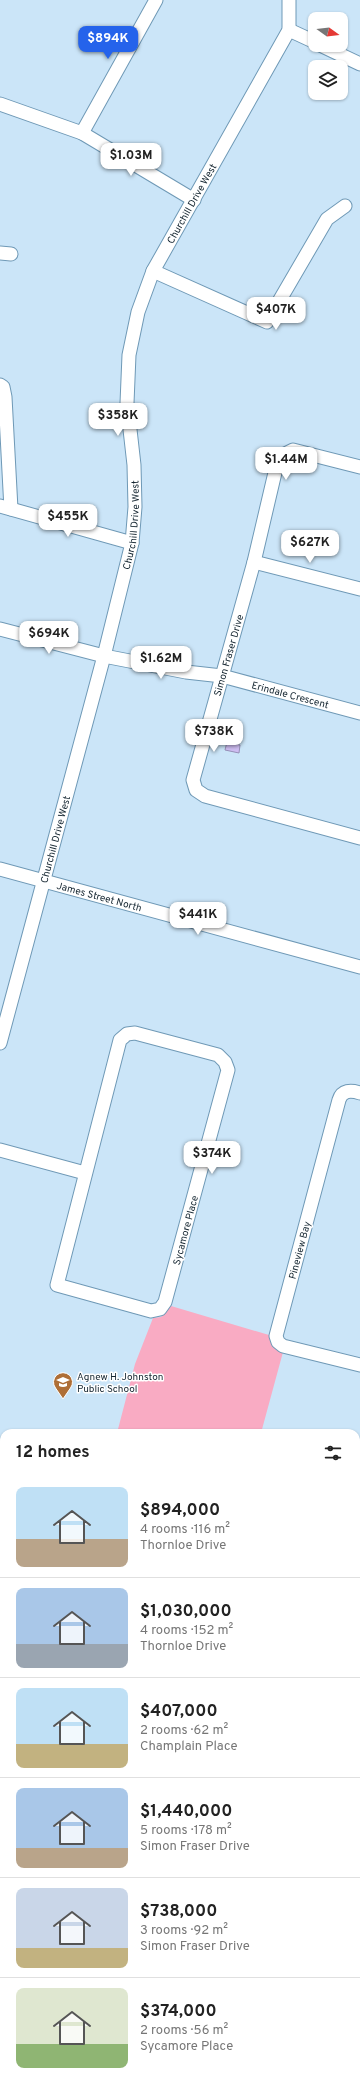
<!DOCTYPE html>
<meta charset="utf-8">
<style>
:root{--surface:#fff;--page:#f6f6f6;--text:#222;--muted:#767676;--line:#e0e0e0;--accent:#2563eb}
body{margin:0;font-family:Overpass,sans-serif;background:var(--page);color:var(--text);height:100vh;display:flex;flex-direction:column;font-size:15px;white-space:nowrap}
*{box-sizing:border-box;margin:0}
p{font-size:13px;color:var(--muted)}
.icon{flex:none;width:22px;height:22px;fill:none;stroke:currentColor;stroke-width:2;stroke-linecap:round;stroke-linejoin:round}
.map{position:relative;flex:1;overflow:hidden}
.panel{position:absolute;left:0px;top:1429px;width:360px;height:656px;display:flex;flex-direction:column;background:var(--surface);border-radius:12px 12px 0 0;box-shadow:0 1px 3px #0004}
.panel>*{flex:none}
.needle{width:26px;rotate:105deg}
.tools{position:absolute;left:308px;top:12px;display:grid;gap:8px}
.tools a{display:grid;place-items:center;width:40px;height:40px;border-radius:8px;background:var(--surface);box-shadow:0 1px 3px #0004;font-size:20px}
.price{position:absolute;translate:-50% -34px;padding:0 9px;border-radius:8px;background:#fff;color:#222;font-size:13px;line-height:26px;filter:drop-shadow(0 1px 2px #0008)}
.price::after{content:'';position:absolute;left:50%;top:24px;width:12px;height:9px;margin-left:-6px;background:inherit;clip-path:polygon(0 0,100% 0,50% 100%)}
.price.active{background:var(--accent);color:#fff}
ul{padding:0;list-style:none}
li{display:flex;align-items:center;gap:12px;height:100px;padding:0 16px}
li+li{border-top:1px solid var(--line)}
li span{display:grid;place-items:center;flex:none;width:112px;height:80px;border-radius:8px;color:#555}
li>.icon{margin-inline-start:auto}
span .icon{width:48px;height:48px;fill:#fffc;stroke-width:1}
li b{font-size:17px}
h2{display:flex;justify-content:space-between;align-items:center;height:48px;padding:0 16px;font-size:17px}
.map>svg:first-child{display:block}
</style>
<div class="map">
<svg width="360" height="2085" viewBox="0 0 360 2085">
<rect width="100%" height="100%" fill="#cbe5f8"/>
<!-- green -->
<path fill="#f9abc3" d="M 171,1306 L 269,1335 C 271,1345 273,1349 283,1352 L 261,1433 L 117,1433 L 135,1364 L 153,1318 L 161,1317 Z"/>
<!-- water -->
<path fill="#cfbef3" stroke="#9790b8" d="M 227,742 L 240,745 L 239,753 L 225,750 Z"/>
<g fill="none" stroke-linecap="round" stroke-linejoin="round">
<defs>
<g id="minor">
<path d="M 289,30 L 315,42"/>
<path d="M 320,45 L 360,64"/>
<path d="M 0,104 L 82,133 L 194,200"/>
<path d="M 82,133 L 156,0"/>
<path d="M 0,253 L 11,254"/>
<path d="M 153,271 L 267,322 L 327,219 L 345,206"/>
<path d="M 0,385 L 3,387 L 5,397 L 11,509"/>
<path d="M 360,467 L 293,450 L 283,455 L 277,464 L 254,562 L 193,780 L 196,790 L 205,796 L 360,838"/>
<path d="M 0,506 L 132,543"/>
<path d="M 254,562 L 360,589"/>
<path id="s1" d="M 0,629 L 104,656 L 186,672 L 222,676 L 360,713"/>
<path id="s2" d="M 0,869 L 360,967"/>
<path d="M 135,1033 L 218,1055 L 225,1062 L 228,1070 L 165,1302 L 160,1309 L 151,1311 L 57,1285 L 120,1040 L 127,1034 Z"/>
<path id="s3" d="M 0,1043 L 104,656 L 132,543 L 135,507 L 134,465 L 127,403 L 129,355 L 138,312 L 153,271 L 289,30 L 289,0"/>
<path d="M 360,1093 C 351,1090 342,1090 339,1100 L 276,1336 L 278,1342 L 283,1346 L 360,1365"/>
<path d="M 0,1150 L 85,1173"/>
<path d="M 0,1528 L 4,1528"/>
<path d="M 356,1714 L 360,1715"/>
<path d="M 0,1778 L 4,1779"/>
<path d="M 2,2085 L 4,2076"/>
</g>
<g id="major">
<path d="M 0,2011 L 4,2012"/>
<path d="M 168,2081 L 175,2085"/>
<path d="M 196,2081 L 203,2085"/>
</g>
</defs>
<!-- minor casing -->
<use href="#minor" stroke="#6f99b6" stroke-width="15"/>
<!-- major casing -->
<use href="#major" stroke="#6f99b6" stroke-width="19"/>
<!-- minor -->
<use href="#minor" stroke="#fff" stroke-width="13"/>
<!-- major -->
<use href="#major" stroke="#fff" stroke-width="17"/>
</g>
<!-- icons -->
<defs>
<symbol id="school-pin" viewBox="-11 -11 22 30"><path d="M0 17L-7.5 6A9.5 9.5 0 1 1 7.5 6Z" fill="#ae6e36" stroke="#fff"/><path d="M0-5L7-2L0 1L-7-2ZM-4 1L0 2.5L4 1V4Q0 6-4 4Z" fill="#fff"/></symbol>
</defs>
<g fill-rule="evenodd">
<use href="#school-pin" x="52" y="1371" width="22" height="30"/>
</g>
<g text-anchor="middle" stroke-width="3" stroke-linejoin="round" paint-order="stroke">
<!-- street labels -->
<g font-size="10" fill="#142530" stroke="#fff">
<text dy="4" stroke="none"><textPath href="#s3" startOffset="871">Churchill Drive West</textPath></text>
<text dy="4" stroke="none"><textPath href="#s3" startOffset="535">Churchill Drive West</textPath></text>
<text transform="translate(228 655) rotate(-74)" y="4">Simon Fraser Drive</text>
<text dy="4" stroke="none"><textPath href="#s1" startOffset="298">Erindale Crescent</textPath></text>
<text dy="4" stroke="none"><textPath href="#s3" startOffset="211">Churchill Drive West</textPath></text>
<text dy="4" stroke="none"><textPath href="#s2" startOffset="103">James Street North</textPath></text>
<text transform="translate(185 1230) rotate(-75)" y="4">Sycamore Place</text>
<text transform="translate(299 1250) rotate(-75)" y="4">Pineview Bay</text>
</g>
<!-- poi labels -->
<g font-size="10" fill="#142530" stroke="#fff" text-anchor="start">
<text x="77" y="1380">Agnew H. Johnston<tspan x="77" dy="12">Public School</tspan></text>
</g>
</g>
</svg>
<div class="tools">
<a><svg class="needle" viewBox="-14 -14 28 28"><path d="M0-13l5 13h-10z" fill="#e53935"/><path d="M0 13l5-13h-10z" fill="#767676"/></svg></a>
<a><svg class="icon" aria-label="layers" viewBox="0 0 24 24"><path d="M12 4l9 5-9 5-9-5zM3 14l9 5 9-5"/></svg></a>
</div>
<b class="price active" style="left:108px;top:60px">$894K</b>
<b class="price" style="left:131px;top:177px">$1.03M</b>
<b class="price" style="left:276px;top:331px">$407K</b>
<b class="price" style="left:118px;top:437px">$358K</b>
<b class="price" style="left:286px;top:481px">$1.44M</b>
<b class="price" style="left:68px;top:538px">$455K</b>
<b class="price" style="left:310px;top:564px">$627K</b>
<b class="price" style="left:49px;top:655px">$694K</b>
<b class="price" style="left:161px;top:680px">$1.62M</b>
<b class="price" style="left:214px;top:753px">$738K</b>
<b class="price" style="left:198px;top:936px">$441K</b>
<b class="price" style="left:212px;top:1175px">$374K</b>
<section class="panel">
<h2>12 homes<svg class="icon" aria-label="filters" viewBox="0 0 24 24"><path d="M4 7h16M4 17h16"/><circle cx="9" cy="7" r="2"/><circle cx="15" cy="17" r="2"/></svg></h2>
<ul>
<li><span style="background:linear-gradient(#bfe0f5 65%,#b9a48a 0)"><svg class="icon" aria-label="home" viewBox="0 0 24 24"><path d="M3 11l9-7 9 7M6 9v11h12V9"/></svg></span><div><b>$894,000</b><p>4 rooms · 116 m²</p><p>Thornloe Drive</p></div></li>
<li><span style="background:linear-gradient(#a9c7e8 70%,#9aa5b1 0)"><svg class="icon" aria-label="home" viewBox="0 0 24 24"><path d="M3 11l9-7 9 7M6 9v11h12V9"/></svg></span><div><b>$1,030,000</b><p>4 rooms · 152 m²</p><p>Thornloe Drive</p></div></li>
<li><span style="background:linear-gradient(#bfe0f5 70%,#c2b280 0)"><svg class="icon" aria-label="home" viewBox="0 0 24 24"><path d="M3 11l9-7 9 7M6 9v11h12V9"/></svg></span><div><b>$407,000</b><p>2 rooms · 62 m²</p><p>Champlain Place</p></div></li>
<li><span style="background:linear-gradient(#a9c7e8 75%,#b9a48a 0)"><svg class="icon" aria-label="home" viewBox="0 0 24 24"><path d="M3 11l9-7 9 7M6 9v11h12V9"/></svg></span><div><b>$1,440,000</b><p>5 rooms · 178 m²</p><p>Simon Fraser Drive</p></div></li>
<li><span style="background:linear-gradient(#c9d6e8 75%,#c2b280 0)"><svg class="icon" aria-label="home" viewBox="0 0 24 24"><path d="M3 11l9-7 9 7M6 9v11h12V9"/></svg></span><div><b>$738,000</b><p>3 rooms · 92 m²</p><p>Simon Fraser Drive</p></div></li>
<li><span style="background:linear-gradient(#dfe7d0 70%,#8fb573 0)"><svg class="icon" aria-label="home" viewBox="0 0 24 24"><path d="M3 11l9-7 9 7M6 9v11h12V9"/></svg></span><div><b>$374,000</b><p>2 rooms · 56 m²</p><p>Sycamore Place</p></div></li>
</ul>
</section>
</div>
